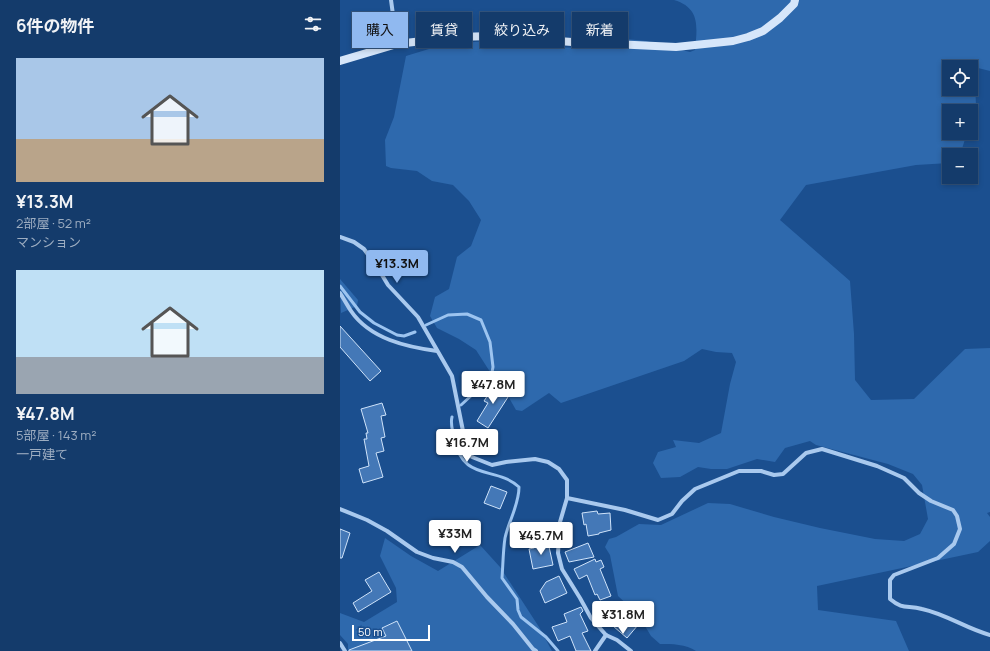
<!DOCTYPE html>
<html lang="ja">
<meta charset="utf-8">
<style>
:root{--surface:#143b6b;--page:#214673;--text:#f1f3f6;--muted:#9dadc1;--line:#33557e;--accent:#90b9f0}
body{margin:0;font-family:Manrope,"Noto Sans JP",sans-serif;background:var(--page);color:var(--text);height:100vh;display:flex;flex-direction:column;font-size:15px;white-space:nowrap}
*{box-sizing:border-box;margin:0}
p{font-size:13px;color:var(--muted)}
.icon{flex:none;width:22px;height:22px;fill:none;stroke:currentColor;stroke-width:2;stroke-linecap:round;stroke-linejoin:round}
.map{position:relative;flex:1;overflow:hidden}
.details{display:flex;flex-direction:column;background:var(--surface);width:340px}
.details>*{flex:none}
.hud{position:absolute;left:12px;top:12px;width:380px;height:36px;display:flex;gap:8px}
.controls{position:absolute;left:602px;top:60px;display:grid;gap:8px}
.controls a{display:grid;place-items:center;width:36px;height:36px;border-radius:0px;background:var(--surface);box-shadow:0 2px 6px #0003,0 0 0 1px var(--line);font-size:20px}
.scale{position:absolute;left:12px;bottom:10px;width:78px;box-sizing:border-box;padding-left:4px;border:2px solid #fff;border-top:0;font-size:11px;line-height:14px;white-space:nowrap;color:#fff;-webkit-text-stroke:3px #1b4f8f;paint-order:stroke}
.price{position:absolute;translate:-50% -34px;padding:0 9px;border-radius:4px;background:#fff;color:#222;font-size:13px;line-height:26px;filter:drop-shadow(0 1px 2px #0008)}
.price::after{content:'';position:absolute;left:50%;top:24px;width:12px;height:9px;margin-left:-6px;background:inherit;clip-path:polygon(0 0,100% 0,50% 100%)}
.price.on{background:var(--accent);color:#111}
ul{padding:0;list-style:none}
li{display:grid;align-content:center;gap:8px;height:212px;padding:0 16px}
li span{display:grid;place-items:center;height:124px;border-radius:0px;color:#555}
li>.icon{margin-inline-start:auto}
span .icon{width:72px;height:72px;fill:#fffc;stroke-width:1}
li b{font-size:17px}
h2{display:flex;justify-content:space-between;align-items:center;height:48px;padding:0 16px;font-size:17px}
.tag{padding:0 14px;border-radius:0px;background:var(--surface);box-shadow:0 2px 6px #0003,0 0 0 1px var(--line);font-size:14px;line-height:36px}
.tag.on{background:var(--accent);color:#111}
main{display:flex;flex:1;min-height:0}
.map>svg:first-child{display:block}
</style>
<main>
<section class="details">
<h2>6件の物件<svg class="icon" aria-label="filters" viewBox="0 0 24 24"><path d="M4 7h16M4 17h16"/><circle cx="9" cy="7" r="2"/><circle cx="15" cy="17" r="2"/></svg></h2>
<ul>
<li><span style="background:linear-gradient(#a9c7e8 65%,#b9a48a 0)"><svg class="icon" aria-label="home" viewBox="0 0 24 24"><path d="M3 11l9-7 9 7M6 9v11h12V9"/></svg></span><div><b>¥13.3M</b><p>2部屋 · 52 m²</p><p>マンション</p></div></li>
<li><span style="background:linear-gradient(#bfe0f5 70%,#9aa5b1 0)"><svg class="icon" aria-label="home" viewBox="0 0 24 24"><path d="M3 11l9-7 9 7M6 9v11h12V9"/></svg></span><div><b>¥47.8M</b><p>5部屋 · 143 m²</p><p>一戸建て</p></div></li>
</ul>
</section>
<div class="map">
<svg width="650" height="651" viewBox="0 0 650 651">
<rect width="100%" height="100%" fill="#1b4f8f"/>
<!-- green -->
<g fill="#2e69ad" fill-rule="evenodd">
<path d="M 334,0 L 650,0 L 650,71 L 638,68 L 635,79 L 636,107 L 631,122 L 631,111 L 609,111 L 609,133 L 627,133 L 620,155 L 609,155 L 609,163 L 576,165 L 466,185 L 440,220 L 510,281 L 514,334 L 515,380 L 531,400 L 574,399 L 625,349 L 650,348 L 650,512 L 647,513 L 650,517 L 650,541 L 638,552 L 477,586 L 478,610 L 556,621 L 569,651 L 356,651 C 346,644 332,644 320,644 L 311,636 L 302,621 L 295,612 L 278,596 L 270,555 L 265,547 L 269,539 L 276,537 L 299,524 L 321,525 L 368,503 L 390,504 L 434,517 L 480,528 L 535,539 L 564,541 L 580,534 L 588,519 L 582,485 L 573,474 L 548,464 L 476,445 L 470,441 L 445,448 L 435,462 L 417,459 L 387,469 L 371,469 L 358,467 L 340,477 L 321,478 L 313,463 L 318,452 L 336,447 L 333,440 L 359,443 L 381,433 L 390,384 L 396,362 L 392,353 L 376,352 L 362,349 L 344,361 L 221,403 L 209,393 L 182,411 L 176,410 L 160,382 L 152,375 L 136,350 L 119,339 L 97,328 L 90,316 L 95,297 L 109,289 L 117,257 L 131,246 L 141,220 L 129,201 L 113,185 L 92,181 L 77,171 L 51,168 L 46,166 L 45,140 L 54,117 L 66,56 L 102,45 L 156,40 L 212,47 L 272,49 L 286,39 L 306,41 L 350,52 L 355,50 C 357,28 361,8 334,0 ZM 609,67 L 631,67 L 631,89 L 609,89 Z"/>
<path d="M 0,279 L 18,300 L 17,306 L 1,313 Z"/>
<path d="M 45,538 L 71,556 L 98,571 L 140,545 L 160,567 L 199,627 L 212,651 L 8,651 L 8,644 L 0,635 L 0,613 L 24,622 L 57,602 L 56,588 L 40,556 Z"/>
</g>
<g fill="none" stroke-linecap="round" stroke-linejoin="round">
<!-- stream -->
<g stroke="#9cc4f0" stroke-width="3">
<path d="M 0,286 L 20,312 L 34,323 L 57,335 L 64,336 L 75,332"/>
<path d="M 86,325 L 108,315 L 127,314 L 141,320 L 150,342 L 153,367 L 150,383 L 147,388 L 133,394 L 121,405"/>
<path d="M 112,417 C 110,424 113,431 114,438 C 123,483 155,465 179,487 C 179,505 169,520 165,538 C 163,551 163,565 162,578 L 177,599 L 178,610 L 181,617 L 206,637 L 218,651"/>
</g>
</g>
<!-- building -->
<g fill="#4478b7" stroke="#cfe3fa">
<path d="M 0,326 L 41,371 L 30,381 L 0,347 Z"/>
<path d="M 155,384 L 170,394 L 148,428 L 137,421 L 148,403 L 144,401 Z"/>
<path d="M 42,403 L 46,415 L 41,416 L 45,437 L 41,438 L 44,451 L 36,453 L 43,477 L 23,483 L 19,469 L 29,466 L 24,439 L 27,439 L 26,433 L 28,433 L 21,409 Z"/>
<path d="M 151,486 L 167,492 L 160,509 L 144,503 Z"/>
<path d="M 257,511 L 258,514 L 270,513 L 271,530 L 259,533 L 259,534 L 248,536 L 246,524 L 244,525 L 242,513 Z"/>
<path d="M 0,529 L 10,533 L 2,558 L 0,558 Z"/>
<path d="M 208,542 L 213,565 L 193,569 L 189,549 L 194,548 L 194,545 Z"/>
<path d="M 248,543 L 254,557 L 229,562 L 225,552 Z"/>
<path d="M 255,559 L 256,562 L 261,560 L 264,567 L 260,569 L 271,596 L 260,600 L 257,594 L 255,595 L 247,575 L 239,579 L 234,569 Z"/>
<path d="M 39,572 L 51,592 L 18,612 L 13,603 L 32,591 L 25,580 Z"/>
<path d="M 219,576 L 227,593 L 205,603 L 200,591 L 206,582 Z"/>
<path d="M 241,607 L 243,611 L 240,614 L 248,631 L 242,633 L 251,651 L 236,651 L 230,636 L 218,641 L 212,627 L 227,622 L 224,614 Z"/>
<path d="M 276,608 L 298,625 L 287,638 L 266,620 Z"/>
<path d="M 57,621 L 72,651 L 9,651 L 9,650 L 46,636 L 42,628 Z"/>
</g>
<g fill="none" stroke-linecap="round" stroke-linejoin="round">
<!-- street -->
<g stroke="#a9c9ee" stroke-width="4">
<path d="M 51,0 L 57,44"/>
<path d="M 0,237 L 14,242 L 24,249 L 39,270 L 48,285 L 78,317 L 112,376 L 126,446 L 132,457 L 152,465 L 166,462 L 195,459 L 208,462 L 219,469 L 227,480 L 227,498 L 220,522 L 218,553 L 222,569 L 240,598 L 251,618 L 266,635 L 277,640 L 291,651"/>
<path d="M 0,293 C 4,299 7,305 11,311 C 30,339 67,347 97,351"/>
<path d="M 227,498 L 285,510 L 318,520 L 332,514 L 342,501 L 355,489 L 399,471 L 421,471 L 434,475 L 443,474 L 466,453 L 482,449 L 537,466 L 564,478 L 579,493 L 591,501 L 613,510 L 617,516 L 620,529 L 614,544 L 598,558 L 554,575 L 550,580 L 550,599 C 563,610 567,605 582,609 C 606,614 627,629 650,635"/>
<path d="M 0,509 L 27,520 L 47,531 L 77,552 L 93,558 L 113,562 L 122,567 L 147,597 L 173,624 L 193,649 L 196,651"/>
<path d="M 0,643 L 5,651"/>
<path d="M 255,651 L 266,635"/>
</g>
<!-- secondary -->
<path stroke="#d6e6fa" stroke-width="8" d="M 0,61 L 57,44 L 116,37 L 153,36 L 232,42 L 336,47 L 393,41 L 408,37 L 423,31 L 440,18 L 454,4 L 455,0"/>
</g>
</svg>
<div class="controls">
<a><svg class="icon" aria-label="locate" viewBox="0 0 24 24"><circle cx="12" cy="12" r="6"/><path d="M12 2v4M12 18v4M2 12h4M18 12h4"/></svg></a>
<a>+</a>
<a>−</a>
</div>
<div class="scale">50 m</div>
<b class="price on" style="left:57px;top:284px">¥13.3M</b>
<b class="price" style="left:153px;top:405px">¥47.8M</b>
<b class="price" style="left:127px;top:463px">¥16.7M</b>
<b class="price" style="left:115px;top:554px">¥33M</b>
<b class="price" style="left:201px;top:556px">¥45.7M</b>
<b class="price" style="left:283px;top:635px">¥31.8M</b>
<div class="hud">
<a class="tag on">購入</a>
<a class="tag">賃貸</a>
<a class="tag">絞り込み</a>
<a class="tag">新着</a>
</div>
</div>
</main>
